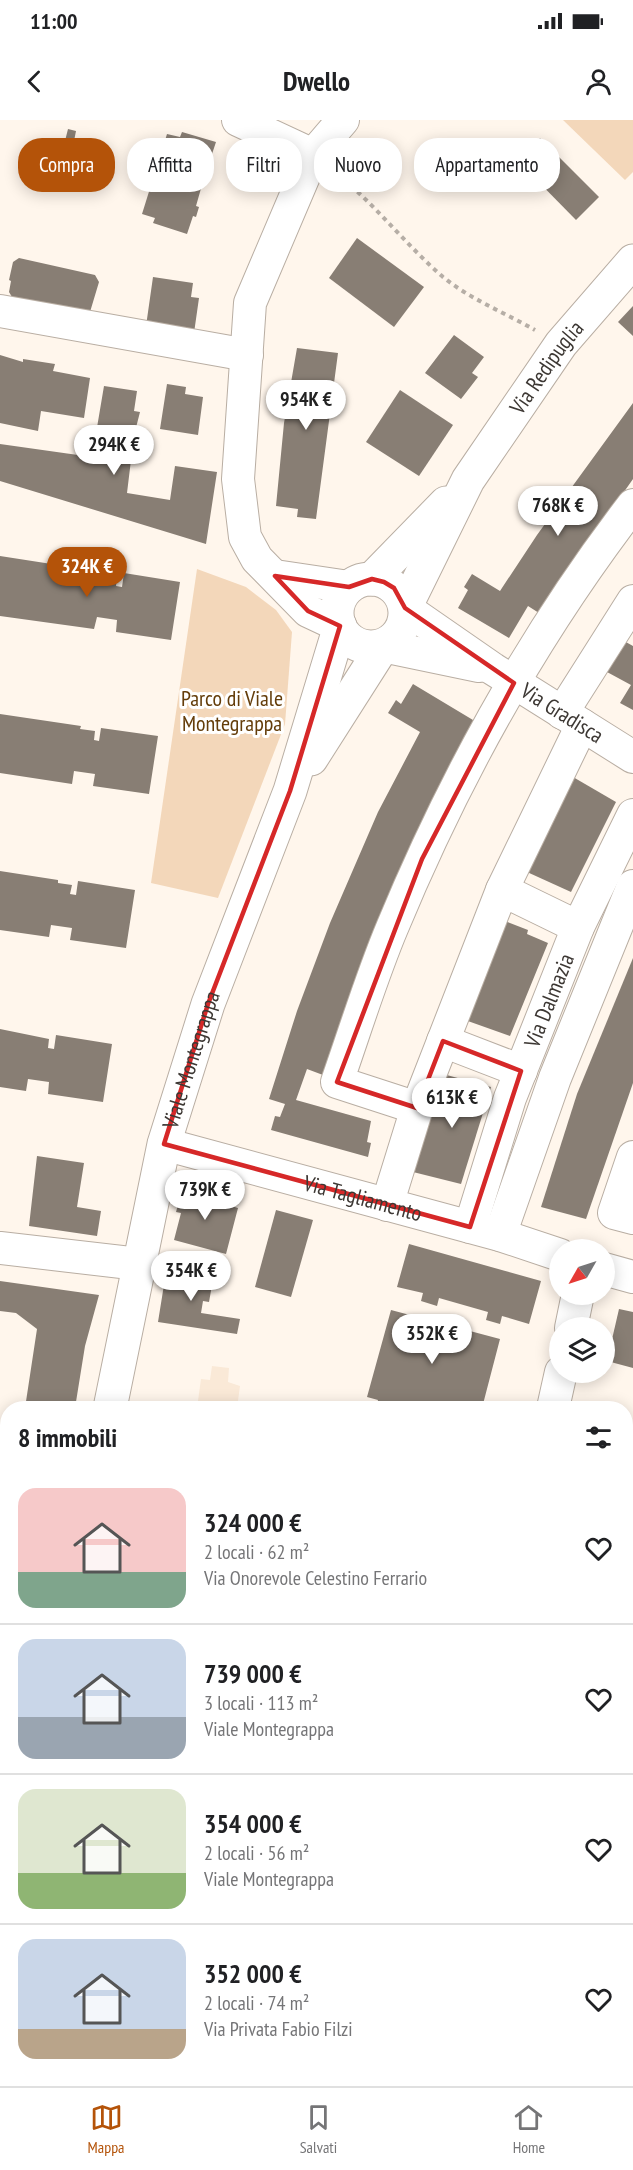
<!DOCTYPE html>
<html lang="it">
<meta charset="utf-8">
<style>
:root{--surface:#fff;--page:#f6f6f6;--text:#202124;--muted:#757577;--line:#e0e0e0;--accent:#b45309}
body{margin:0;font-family:"PT Sans Narrow",sans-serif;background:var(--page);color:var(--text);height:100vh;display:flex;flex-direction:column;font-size:22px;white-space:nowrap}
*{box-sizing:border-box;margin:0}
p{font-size:20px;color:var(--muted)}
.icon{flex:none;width:33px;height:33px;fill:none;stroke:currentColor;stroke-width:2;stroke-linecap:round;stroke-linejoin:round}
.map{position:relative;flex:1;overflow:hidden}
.side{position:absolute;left:0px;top:1281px;width:633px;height:686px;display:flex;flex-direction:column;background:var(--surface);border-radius:24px 24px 0 0;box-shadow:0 3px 15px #0003}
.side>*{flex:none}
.banner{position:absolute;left:18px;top:18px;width:597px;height:54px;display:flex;gap:12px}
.needle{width:39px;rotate:231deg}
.buttons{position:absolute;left:549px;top:1119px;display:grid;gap:12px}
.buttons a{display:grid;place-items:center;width:66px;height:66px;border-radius:50%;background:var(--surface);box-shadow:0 3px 15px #0003;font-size:30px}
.price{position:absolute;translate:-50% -51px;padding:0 14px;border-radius:21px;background:#fff;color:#222;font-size:20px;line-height:39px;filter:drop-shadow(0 2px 3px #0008)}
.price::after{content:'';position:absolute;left:50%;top:36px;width:18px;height:14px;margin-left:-9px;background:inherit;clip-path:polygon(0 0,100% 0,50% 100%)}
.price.active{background:var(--accent);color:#fff}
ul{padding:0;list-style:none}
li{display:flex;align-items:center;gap:18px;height:150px;padding:0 18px}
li+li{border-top:2px solid var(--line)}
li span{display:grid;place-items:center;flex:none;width:168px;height:120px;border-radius:18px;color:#555}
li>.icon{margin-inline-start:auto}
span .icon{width:72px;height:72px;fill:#fffc;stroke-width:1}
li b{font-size:26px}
h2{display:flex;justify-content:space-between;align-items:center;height:72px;padding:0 18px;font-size:26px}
.tag{padding:0 21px;border-radius:24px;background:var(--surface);box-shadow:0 3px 15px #0003;font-size:21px;line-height:54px}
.tag.active{background:var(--accent);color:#fff}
.status{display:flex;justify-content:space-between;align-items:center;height:42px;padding:0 30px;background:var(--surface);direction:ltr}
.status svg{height:16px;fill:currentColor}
header{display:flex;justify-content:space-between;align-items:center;height:78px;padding:0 18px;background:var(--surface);font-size:27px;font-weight:700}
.menu{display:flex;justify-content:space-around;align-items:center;height:84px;border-top:2px solid var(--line);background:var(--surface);font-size:16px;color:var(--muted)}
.menu a{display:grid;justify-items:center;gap:3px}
.menu .active{color:var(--accent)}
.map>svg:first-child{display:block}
</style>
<div class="status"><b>11:00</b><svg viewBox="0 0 49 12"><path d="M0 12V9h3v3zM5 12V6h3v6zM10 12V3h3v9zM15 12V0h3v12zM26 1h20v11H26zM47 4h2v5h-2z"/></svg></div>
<header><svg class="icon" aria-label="back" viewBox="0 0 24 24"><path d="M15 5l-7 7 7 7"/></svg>Dwello<svg class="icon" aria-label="person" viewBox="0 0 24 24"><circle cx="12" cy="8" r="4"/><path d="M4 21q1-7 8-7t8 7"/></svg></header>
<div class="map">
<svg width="633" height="1966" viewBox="0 0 633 1966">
<rect width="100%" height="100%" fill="#fff6ec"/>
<!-- built -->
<path fill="#fae9d7" d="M 212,1246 L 229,1248 L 228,1262 L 240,1266 L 237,1288 L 197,1288 L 201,1259 L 210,1260 Z"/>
<!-- green -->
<g fill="#f3d7ba">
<path d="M 563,0 L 633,0 L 633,52 L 625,60 Z"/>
<path d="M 197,449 L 246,467 L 276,490 L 292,512 L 285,604 L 218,778 L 151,763 Z"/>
</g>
<!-- building -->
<g fill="#887e74">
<path d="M 68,9 L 76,11 L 74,21 L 101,27 L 91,72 L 34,59 L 42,24 L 63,29 Z"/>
<path d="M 182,12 L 216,22 L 210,40 L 213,41 L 210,52 L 206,51 L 196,86 L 199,87 L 196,97 L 193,96 L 187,114 L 153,103 L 155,98 L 142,94 L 167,14 L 180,17 Z"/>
<path d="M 540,18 L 599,77 L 576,100 L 518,41 Z"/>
<path d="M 357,118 L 424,167 L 394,207 L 329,158 Z"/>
<path d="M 19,138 L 95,155 L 99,162 L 90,192 L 15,182 L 9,172 L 11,161 L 9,160 L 13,142 Z"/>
<path d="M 153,157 L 193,163 L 191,177 L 199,178 L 194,213 L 146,206 Z"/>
<path d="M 633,186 L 633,216 L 618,202 Z"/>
<path d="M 454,215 L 484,237 L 472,253 L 478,257 L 461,279 L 425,253 Z"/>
<path d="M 297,228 L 338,233 L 316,399 L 297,397 L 298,389 L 276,386 L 284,303 Z"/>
<path d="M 0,235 L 23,242 L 23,239 L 55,244 L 53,251 L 90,258 L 84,298 L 41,291 L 38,311 L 0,303 Z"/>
<path d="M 167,264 L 186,267 L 185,274 L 203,277 L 198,315 L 160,309 Z"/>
<path d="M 104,266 L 137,271 L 134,291 L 140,292 L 128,339 L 131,340 L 127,373 L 170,380 L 175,346 L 217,352 L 206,424 L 0,361 L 0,324 L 92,337 Z"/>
<path d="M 400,270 L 453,305 L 419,356 L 366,322 Z"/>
<path d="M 633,283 L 633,359 L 539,493 L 528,486 L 509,518 L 458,488 L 468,470 L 464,467 L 472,454 L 500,471 L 537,415 Z"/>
<path d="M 0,436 L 103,452 L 103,455 L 117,457 L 116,466 L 122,467 L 124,453 L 180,462 L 171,520 L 116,512 L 117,500 L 97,497 L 94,509 L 0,496 Z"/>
<path d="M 624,521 L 633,526 L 633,590 L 620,583 L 631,565 L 607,552 Z"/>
<path d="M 413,564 L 478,603 L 323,955 L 307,949 L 296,980 L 371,1001 L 367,1022 L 371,1023 L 368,1037 L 271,1010 L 275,996 L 280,997 L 285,984 L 269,979 L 297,891 L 330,803 L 378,692 L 420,612 L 388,593 L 396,580 L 401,584 Z"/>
<path d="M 0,594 L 81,606 L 80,609 L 95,611 L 94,620 L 99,621 L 101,608 L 158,616 L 149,674 L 93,666 L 95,654 L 74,651 L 72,664 L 0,653 Z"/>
<path d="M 573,657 L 616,682 L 571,772 L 527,752 Z"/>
<path d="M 0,751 L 58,760 L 58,763 L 72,765 L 70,774 L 76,775 L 78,761 L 135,770 L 126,828 L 70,820 L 72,808 L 51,805 L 49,817 L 0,810 Z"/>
<path d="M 505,801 L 528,810 L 527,814 L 548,823 L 510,916 L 465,900 Z"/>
<path d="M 633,838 L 633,963 L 586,1099 L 541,1087 L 577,974 Z"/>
<path d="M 0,909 L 49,919 L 48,928 L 54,929 L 56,915 L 112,924 L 103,982 L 48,974 L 49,962 L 28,959 L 26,971 L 0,967 Z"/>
<path d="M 443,954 L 491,967 L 461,1064 L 413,1052 Z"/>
<path d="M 37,1036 L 84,1043 L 77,1087 L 101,1091 L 97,1116 L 29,1106 Z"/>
<path d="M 183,1067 L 222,1078 L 221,1083 L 238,1088 L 226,1134 L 174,1120 L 181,1093 L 176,1092 Z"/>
<path d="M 276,1090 L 313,1100 L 291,1177 L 255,1167 Z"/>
<path d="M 409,1124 L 541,1161 L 529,1204 L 502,1196 L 500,1204 L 486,1200 L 488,1192 L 439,1178 L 437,1186 L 421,1181 L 423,1173 L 397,1167 Z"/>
<path d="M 167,1146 L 214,1154 L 209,1182 L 203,1181 L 201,1193 L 240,1199 L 237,1214 L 158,1202 Z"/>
<path d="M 0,1161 L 99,1175 L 85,1226 L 75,1288 L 25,1288 L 37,1209 L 16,1193 L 0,1191 Z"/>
<path d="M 619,1189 L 633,1192 L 633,1248 L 607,1241 Z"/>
<path d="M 391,1190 L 500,1219 L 482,1288 L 376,1288 L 378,1280 L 367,1277 Z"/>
<path d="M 626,1366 L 633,1368 L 633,1425 L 626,1423 Z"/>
<path d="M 626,1597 L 633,1599 L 633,1655 L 626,1653 Z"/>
<path d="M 632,1762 L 633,1762 L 633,1824 L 626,1822 L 626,1775 L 629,1776 Z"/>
<path d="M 303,1959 L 383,1959 L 382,1966 L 302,1966 Z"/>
</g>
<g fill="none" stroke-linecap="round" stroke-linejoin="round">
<defs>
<path id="lane" d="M 0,1719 L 8,1666"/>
<g id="street">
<path d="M 238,0 L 313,35"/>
<path d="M 0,191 L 247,235"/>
<path d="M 275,456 L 349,467"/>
<path id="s1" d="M 405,488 L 493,549 L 633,637"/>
<path d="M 340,506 L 308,491 L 257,439 L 245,417 L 238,359 L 250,183 L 313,35 L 343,0"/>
<path d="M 383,526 L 479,546"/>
<path d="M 562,593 L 633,481"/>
<path d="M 502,770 L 582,605"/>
<path d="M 443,921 L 521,951"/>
<path d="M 417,988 L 337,962 C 355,911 371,858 392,808 C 454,658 534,514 633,385"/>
<path id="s2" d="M 164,1024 L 500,1115 L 560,1135"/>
<path d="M 633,1037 L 614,1093 L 633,1098"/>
<path d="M 387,1085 L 417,988 L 502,770 L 578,807"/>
<path id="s3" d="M 470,1107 L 510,978 L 578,807 L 633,695"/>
<path d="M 500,1115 L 555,958 L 633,766"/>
<path d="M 0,1128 L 139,1144"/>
<path d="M 604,1149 L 633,1157"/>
<path d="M 571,1208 L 578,1174"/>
<path d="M 553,1288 L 561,1252"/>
<path d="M 401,1966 L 403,1959"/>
</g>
<g id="secondary">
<path d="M 372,459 L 446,383"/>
<circle cx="371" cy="493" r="34"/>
<path id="s4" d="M 405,488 L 468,360 L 561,224 L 633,141"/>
<path d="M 311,639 L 383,526"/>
<path id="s5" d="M 110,1288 L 164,1024 L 208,884 L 290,671 L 340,506"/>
<path d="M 4,1966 L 8,1942"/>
<path d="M 35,1966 L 36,1959"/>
</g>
</defs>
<!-- lane casing -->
<use href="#lane" stroke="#b9aea3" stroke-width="19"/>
<!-- street casing -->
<use href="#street" stroke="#b9aea3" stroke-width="34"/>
<!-- secondary casing -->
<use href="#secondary" stroke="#b9aea3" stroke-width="35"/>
<!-- path -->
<g stroke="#b6aea6" stroke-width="4" stroke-dasharray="4.5 4.5" stroke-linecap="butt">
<path d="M 337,54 C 376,85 406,125 443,157 C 470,179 505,193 535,210"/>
<path d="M 0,1332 L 8,1332"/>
<path d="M 0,1895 L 8,1895"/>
</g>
<!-- lane -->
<use href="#lane" stroke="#fff" stroke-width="16"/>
<!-- street -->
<use href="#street" stroke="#fff" stroke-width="32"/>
<!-- secondary -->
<use href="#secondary" stroke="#fff" stroke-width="33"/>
</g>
<!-- marked area -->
<path fill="none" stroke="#d62828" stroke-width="4.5" stroke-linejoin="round" d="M 275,456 L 349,467 L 372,459 L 384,462 L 394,468 L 405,488 L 514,563 L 422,739 L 337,962 L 417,988 L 443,921 L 521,951 L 470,1107 L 164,1024 L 208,884 L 290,671 L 340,506 L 308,491 Z"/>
<g text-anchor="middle" stroke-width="6" stroke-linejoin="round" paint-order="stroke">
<!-- street labels -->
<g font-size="22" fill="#3d3834" stroke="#fff">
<text dy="8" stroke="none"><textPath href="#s4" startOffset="280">Via Redipuglia</textPath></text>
<text dy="8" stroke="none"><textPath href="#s1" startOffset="189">Via Gradisca</textPath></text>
<text dy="8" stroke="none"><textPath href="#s3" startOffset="240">Via Dalmazia</textPath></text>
<text dy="8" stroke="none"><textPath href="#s5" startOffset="358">Viale Montegrappa</textPath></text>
<text dy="8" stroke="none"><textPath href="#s2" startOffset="206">Via Tagliamento</textPath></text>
</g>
<!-- park labels -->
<g font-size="22" fill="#643d0a" stroke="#fff">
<text x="232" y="586">Parco di Viale<tspan x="232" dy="25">Montegrappa</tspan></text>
</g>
</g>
</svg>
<div class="buttons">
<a><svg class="needle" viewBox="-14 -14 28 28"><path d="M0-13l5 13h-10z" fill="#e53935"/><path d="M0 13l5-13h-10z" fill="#757577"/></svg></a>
<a><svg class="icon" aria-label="layers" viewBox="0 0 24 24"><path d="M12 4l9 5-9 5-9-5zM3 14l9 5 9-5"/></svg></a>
</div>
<b class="price" style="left:306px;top:311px">954K €</b>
<b class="price" style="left:114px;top:356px">294K €</b>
<b class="price" style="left:558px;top:417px">768K €</b>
<b class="price active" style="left:87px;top:478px">324K €</b>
<b class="price" style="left:452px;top:1009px">613K €</b>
<b class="price" style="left:205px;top:1101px">739K €</b>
<b class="price" style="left:191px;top:1182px">354K €</b>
<b class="price" style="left:432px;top:1245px">352K €</b>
<div class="banner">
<a class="tag active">Compra</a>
<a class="tag">Affitta</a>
<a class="tag">Filtri</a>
<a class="tag">Nuovo</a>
<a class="tag">Appartamento</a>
</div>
<section class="side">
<h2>8 immobili<svg class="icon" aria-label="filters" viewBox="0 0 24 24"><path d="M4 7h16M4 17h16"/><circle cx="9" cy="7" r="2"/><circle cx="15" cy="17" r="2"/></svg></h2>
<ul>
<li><span style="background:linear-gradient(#f6c9c9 70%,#7fa58c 0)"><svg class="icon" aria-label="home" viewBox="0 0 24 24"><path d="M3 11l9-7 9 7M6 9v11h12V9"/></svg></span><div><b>324 000 €</b><p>2 locali · 62 m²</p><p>Via Onorevole Celestino Ferrario</p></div><svg class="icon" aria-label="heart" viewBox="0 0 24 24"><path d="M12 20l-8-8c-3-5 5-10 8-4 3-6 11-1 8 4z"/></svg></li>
<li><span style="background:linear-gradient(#c9d6e8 65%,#9aa5b1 0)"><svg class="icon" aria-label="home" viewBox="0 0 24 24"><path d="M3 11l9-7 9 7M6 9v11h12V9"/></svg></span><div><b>739 000 €</b><p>3 locali · 113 m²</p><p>Viale Montegrappa</p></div><svg class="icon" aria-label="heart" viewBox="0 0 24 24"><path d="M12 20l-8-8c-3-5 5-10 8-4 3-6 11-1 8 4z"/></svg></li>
<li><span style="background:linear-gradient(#dfe7d0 70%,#8fb573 0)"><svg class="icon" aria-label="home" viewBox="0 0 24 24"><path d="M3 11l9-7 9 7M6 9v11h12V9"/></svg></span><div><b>354 000 €</b><p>2 locali · 56 m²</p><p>Viale Montegrappa</p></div><svg class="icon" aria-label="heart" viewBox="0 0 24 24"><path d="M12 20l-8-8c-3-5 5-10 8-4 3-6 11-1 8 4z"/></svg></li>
<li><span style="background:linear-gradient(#c9d6e8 75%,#b9a48a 0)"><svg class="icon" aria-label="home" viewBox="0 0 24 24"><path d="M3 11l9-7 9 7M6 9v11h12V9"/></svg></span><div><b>352 000 €</b><p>2 locali · 74 m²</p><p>Via Privata Fabio Filzi</p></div><svg class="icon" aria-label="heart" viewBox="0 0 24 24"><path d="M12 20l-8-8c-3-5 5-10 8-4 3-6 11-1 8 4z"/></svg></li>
</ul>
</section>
</div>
<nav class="menu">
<a class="active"><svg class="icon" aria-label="map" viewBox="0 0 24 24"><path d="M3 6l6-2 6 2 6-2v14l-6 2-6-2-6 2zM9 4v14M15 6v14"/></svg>Mappa</a>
<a><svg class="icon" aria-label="saved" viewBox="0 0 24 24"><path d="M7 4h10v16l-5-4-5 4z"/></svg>Salvati</a>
<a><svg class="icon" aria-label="home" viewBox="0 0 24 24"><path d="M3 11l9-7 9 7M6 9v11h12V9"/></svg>Home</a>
</nav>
